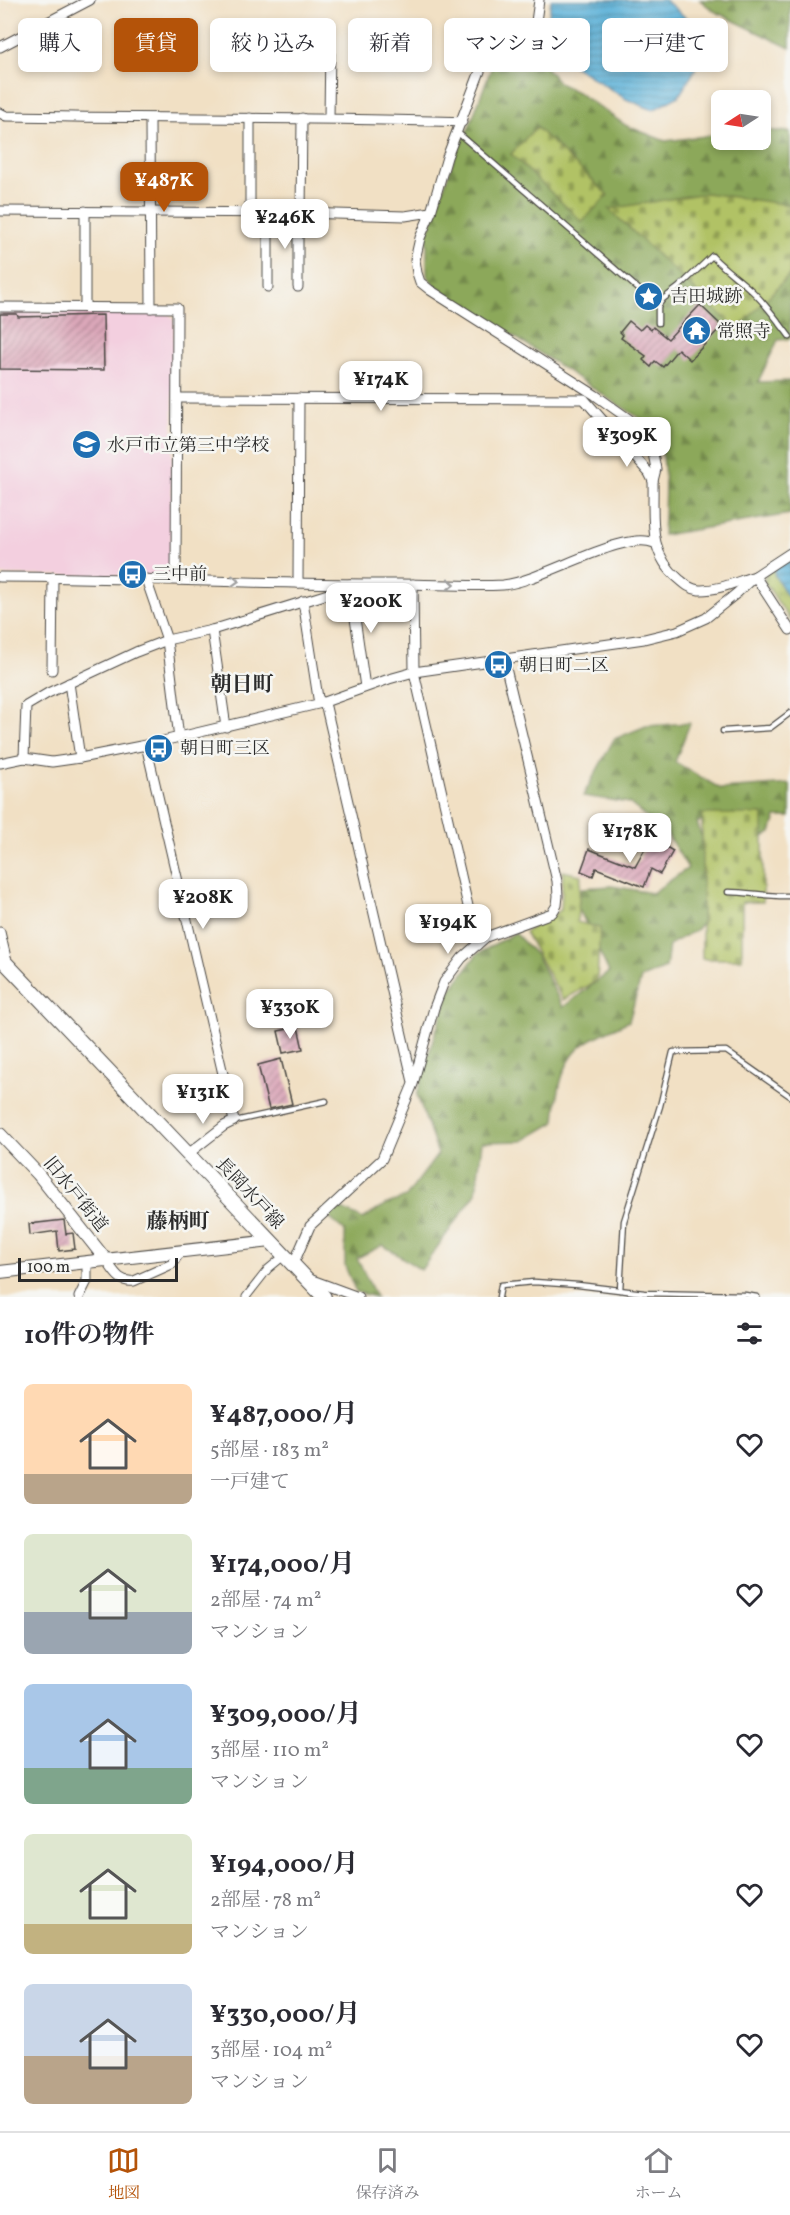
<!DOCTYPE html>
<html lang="ja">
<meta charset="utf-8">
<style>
:root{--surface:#fff;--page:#f2f2f3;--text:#2b2b33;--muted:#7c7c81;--line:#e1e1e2;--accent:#b45309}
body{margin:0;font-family:Vollkorn,"Noto Serif JP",serif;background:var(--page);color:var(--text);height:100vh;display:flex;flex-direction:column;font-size:22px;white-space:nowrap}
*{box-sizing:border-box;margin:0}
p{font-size:20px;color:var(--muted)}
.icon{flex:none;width:33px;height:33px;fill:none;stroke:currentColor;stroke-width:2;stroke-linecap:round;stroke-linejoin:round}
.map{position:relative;height:1297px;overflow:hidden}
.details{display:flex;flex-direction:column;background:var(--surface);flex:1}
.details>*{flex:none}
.hud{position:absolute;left:18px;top:18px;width:754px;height:54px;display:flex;gap:12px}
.needle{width:39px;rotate:258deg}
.buttons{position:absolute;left:711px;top:90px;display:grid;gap:12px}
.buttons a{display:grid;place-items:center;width:60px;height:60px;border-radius:9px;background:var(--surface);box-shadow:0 3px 9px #0003;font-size:30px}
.scale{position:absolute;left:18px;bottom:15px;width:160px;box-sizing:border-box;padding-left:6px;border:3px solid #2b2b2b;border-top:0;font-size:16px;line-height:21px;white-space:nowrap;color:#2b2b2b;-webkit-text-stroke:4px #f6f6f2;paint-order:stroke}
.price{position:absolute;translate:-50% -51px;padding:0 14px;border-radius:12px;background:#fff;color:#222;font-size:20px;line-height:39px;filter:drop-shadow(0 2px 3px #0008)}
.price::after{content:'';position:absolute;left:50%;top:36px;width:18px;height:14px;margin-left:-9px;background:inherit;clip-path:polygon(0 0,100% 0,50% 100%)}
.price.active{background:var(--accent);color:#fff}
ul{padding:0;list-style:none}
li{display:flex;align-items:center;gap:18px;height:150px;padding:0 24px}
li span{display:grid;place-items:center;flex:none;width:168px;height:120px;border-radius:9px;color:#555}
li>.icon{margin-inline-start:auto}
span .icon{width:72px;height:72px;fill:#fffc;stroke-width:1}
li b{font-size:26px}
h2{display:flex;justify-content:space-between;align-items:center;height:72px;padding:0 24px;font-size:26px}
.tag{padding:0 21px;border-radius:9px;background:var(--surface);box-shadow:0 3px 9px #0003;font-size:21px;line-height:54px}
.tag.active{background:var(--accent);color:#fff}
.tab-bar{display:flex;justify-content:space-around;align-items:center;height:84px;border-top:2px solid var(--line);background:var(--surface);font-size:16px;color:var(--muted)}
.tab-bar a{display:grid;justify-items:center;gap:3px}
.tab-bar .active{color:var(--accent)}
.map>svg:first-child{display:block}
</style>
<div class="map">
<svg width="790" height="1297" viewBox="0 0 790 1297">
<defs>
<pattern id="grass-tufts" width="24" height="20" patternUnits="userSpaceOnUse" patternTransform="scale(1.5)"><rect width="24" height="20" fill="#b1c265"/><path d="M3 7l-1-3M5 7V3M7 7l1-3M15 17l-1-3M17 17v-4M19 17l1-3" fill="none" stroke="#909e53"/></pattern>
<pattern id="forest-firs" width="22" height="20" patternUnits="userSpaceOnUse" patternTransform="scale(1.5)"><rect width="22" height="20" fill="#8ca85a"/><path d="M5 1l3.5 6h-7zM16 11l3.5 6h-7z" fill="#73894b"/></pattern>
<pattern id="cemetery-stones" width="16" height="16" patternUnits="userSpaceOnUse" patternTransform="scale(1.5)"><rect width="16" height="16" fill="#b1c265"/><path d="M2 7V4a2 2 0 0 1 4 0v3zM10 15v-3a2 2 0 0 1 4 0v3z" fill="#909e53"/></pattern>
<pattern id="water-rules" width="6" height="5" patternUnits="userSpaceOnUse" patternTransform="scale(1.5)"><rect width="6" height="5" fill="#5db2d9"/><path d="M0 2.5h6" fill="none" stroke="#4d91b0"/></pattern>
<pattern id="building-hatch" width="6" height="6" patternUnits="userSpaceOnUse" patternTransform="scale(1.5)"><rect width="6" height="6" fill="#dba7b9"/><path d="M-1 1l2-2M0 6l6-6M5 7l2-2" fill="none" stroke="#b28897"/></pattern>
</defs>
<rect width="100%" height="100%" fill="#f6f6f2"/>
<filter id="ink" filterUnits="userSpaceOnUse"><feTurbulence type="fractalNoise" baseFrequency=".0167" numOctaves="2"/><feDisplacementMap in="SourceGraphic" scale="12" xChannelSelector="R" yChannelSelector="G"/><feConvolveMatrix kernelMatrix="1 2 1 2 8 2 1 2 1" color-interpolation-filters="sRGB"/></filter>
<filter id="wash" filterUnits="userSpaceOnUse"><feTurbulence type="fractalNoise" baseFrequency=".008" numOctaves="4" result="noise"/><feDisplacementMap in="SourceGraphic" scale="24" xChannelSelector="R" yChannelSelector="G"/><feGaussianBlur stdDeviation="1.35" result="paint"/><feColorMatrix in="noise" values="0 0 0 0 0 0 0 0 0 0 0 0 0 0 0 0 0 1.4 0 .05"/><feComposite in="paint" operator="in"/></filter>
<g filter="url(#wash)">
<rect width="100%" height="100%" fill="#f1e0c4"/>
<!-- built -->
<path fill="#f3cfdf" d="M 0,311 L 162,313 L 170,315 L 174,321 L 171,570 L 168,576 L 0,575 Z"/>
<!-- grass -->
<path fill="url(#grass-tufts)" stroke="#6e7648" stroke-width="1.5" d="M 790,558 L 790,620 L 764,581 L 766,573 Z"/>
<!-- forest -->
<g fill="url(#forest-firs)" stroke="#5c6a42" stroke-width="1.5">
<path d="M 700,0 L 790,0 L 790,48 L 714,11 Z"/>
<path d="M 518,58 L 544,65 L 559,83 L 577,92 L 627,126 L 665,141 L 721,134 L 722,140 L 760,140 L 761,130 L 790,132 L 790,339 L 778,340 L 758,382 L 790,381 L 790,514 L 663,535 C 664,510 669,456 656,435 C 647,419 624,409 609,399 C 552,360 493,323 435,286 L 427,275 L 427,236 L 453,161 L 469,127 L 494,61 Z"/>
<path d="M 690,723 L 675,762 L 721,789 L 790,784 L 790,817 L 776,817 L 771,833 L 761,838 L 762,814 L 697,822 L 721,901 L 696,930 L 669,945 L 666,968 L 641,978 L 629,1021 C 615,1028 600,1034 587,1042 C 561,1059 557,1093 555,1122 L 523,1141 L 482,1142 L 476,1193 L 421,1270 L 383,1245 L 357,1258 L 376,1297 L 356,1292 L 345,1266 L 345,1231 L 328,1217 L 340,1208 L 363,1219 L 385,1205 L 406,1197 L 438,1154 L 417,1095 L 432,1043 L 450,991 L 477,954 L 515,933 L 536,955 L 563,1007 L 609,972 L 577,905 L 582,888 L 612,886 L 652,893 L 688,868 L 667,834 L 629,803 L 583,796 L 614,739 L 646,726 Z"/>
</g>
<!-- cemetery -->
<g fill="url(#cemetery-stones)" stroke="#6e7648" stroke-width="1.5">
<path d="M 536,127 L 608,195 L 582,222 L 511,154 Z"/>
<path d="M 706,193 L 790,205 L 790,274 L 737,330 L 609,209 Z"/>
<path d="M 702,814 L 763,814 L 763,902 L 742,902 L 742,959 L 702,959 Z"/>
<path d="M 563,871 L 581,875 L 577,922 L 600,928 L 597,981 L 563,1000 L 525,932 L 561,910 Z"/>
</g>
<!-- water -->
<g fill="url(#water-rules)" stroke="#446e82" stroke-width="1.5">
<path d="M 551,0 L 665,0 L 693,24 L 698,44 L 695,70 L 679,96 L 653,110 L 626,99 L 579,69 L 559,58 L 546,38 Z"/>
<path d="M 790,560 L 790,600 L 774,574 C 775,566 783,563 790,560 Z"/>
</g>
<g id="blocks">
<!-- building -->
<g fill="url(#building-hatch)">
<path d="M 700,305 L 722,326 L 690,360 L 678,349 L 663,367 L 655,361 L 651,367 L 643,360 L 646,356 L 621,338 L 623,335 L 620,332 L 629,321 L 640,330 L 645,325 L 651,330 L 653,327 L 668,339 Z"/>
<path d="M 0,314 L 17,314 L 18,317 L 103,315 L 104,370 L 0,369 Z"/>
<path d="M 651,838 L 673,851 L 660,874 L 651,869 L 644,887 L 596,868 L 593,876 L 581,871 L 589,849 L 635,867 Z"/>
<path d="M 298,1027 L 303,1049 L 283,1053 L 278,1031 Z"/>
<path d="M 281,1059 L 292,1104 L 269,1109 L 258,1065 Z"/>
<path d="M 64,1220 L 66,1234 L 73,1233 L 75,1249 L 59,1251 L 57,1231 L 30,1235 L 29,1224 Z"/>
</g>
</g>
</g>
<g filter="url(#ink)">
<use href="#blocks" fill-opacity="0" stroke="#494642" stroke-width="1.5"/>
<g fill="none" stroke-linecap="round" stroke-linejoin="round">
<defs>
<g id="service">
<path d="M 457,132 L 658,306"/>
<path d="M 658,323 L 658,306 L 663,299 L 679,287 L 712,256 C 724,269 738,278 751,290 C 766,304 778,321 790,337"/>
<path d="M 723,731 L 770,728 L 790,713"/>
<path d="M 728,892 C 749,892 769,897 790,896"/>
<path d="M 235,1121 L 326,1101"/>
<path d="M 620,1290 L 624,1221 L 660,1106 L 673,1052 L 726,1051 L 790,1096"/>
<path d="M 499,1297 L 501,1285 L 534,1282 L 578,1285 L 644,1293 L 745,1295 L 757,1297"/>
</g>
<path id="pedestrian" d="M 246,1297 L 268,1269 L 285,1255"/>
<g id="minor">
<path d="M 539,0 L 534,36 L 513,48 L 487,53 L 447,157 L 431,212 L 420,238 L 415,260 L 417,273 L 420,282 L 430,290 L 595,395 L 640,427 L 651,443 L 656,469 L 653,481"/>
<path d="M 0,47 L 90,0"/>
<path d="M 0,113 L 6,116 C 158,119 310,117 462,122"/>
<path d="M 250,118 L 250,213"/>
<path d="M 329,118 L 330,45"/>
<path d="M 150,119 L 151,308"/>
<path d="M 0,211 L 301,213 L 405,216 L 431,212"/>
<path d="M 268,213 L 268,287"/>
<path d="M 301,213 L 302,118"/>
<path d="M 298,287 L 298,213"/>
<path d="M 0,307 L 177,308 L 176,579"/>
<path d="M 85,307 L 85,211"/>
<path d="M 178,398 L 584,399 L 649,473 L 653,481 C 654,518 647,553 679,579 C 685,584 690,589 699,590 C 716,591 736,582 752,577"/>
<path d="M 755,576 L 790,630"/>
<path d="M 0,577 C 133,577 266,585 399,584 C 433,584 469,587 503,585 C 540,582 625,529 654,543"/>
<path d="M 146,579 L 167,640 L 179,738"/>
<path d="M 298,583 L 299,398"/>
<path d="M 413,584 L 414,672 L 477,945"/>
<path d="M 303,601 L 318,698 L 326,707 L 413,1082"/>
<path d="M 212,630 L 226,727"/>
<path d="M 52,670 L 53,577"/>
<path d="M 69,683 L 80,758"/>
<path d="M 146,745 L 234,1121 L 224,1126 L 188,1154"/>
<path d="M 24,758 L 26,706 L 48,693 L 136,652 L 167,640 L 212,630 L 344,589 L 350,584 L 365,687"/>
<path d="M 0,763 L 24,758 L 52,762 L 80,758 L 146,745 L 322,703 L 389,679 L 414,672 L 644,639 L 677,631 L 706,618 L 737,593 L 755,576 L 790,553"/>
<path d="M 0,932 L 7,962"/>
<path d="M 106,1260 C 114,1271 119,1283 134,1281 L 172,1264 L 180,1252"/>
<path d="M 293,1265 L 310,1226 L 382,1159 L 413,1084 L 434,1008 L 444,982 L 462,958 L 486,937 L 552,913 L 557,905 L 558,896 L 557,881 L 504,660"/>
<path d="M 312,1280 L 358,1297"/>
<path d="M 79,1297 L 87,1281 L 87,1262"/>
</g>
<g id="tertiary">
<path d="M 0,1134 L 38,1174 L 106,1260"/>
<path d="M 0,1272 L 271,1241"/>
</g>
<path id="secondary" d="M 0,957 L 324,1297"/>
</defs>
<!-- service casing -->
<use href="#service" stroke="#494642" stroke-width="7"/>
<!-- pedestrian casing -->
<use href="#pedestrian" stroke="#494642" stroke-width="9"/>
<!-- minor casing -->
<use href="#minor" stroke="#494642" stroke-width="11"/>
<!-- tertiary casing -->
<use href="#tertiary" stroke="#494642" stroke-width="14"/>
<!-- secondary casing -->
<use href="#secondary" stroke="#494642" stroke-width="16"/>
<!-- service -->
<use href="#service" stroke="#fff" stroke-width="4.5"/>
<!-- pedestrian -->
<use href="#pedestrian" stroke="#fff" stroke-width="7"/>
<!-- minor -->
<use href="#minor" stroke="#fff" stroke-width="9"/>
<!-- tertiary -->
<use href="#tertiary" stroke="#fff" stroke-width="12"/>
<!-- secondary -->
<use href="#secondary" stroke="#fff" stroke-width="14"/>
</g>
<!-- one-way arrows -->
<defs><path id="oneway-chevron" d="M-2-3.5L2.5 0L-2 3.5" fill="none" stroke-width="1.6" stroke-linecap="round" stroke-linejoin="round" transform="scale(1.5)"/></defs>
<g stroke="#a0a0a0">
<use href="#oneway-chevron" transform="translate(235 581) rotate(2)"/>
<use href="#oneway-chevron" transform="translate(451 584)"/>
</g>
</g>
<!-- icons -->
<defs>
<symbol id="sight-disc" viewBox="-11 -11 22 22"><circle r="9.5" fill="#1f6fb2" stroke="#f6f6f2"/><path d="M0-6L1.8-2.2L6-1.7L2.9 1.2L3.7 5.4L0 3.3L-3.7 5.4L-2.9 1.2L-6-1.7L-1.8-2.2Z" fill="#fff"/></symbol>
<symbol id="temple-disc" viewBox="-11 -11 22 22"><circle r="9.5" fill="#1f6fb2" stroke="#f6f6f2"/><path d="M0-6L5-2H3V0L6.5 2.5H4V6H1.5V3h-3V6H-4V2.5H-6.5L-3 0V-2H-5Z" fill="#fff"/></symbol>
<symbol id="school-disc" viewBox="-11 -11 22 22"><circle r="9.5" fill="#1f6fb2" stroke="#f6f6f2"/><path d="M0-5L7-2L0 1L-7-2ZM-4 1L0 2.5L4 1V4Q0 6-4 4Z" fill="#fff"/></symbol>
<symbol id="bus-disc" viewBox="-11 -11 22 22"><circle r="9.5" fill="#1f6fb2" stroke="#f6f6f2"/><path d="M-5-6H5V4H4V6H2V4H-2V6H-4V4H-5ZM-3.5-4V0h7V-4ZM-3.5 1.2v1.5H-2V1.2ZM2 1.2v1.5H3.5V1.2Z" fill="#fff"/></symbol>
</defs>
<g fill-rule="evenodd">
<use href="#sight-disc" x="632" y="280" width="33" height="33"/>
<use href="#temple-disc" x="680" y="314" width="33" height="33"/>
<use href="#school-disc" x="70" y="428" width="33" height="33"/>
<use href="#bus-disc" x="116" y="558" width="33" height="33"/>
<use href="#bus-disc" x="482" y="648" width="33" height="33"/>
<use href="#bus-disc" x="142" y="732" width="33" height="33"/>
</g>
<g text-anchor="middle" stroke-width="5" stroke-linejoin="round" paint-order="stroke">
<!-- poi labels -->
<g font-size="18" fill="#2b2b2b" stroke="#f6f6f2" text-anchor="start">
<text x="670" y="302">吉田城跡</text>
<text x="717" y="337">常照寺</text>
<text x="107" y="451">水戸市立第三中学校</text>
<text x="153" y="580">三中前</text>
<text x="519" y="671">朝日町二区</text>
<text x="180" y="754">朝日町三区</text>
</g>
<!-- street labels -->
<g font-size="18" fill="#2b2b2b" stroke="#f6f6f2">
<text transform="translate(250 1193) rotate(47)" y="6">長岡水戸線</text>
<text transform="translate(76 1194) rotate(51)" y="6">旧水戸街道</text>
</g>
<!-- quarter labels -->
<g font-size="21" font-weight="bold" fill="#2b2b2b" stroke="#f6f6f2">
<text x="242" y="691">朝日町</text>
<text x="178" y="1228">藤柄町</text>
</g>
</g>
</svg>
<div class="buttons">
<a><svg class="needle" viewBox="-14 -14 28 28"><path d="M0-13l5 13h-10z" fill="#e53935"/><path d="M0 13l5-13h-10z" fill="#7c7c81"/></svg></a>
</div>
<div class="scale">100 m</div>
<b class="price active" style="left:164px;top:213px">¥487K</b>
<b class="price" style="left:285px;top:250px">¥246K</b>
<b class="price" style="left:381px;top:412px">¥174K</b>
<b class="price" style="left:627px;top:468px">¥309K</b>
<b class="price" style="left:371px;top:634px">¥200K</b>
<b class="price" style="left:630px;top:864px">¥178K</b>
<b class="price" style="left:203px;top:930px">¥208K</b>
<b class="price" style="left:448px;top:955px">¥194K</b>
<b class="price" style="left:290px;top:1040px">¥330K</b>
<b class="price" style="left:203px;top:1125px">¥131K</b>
<div class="hud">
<a class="tag">購入</a>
<a class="tag active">賃貸</a>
<a class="tag">絞り込み</a>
<a class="tag">新着</a>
<a class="tag">マンション</a>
<a class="tag">一戸建て</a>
</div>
</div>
<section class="details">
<h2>10件の物件<svg class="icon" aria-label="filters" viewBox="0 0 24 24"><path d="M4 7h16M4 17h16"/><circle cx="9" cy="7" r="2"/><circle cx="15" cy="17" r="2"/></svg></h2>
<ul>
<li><span style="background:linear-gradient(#ffd9b3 75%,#b9a48a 0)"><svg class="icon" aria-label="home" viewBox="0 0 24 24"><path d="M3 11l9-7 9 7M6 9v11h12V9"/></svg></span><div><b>¥487,000/月</b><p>5部屋 · 183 m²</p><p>一戸建て</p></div><svg class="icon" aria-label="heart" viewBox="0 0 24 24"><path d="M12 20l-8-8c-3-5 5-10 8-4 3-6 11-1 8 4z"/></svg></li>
<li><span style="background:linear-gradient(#dfe7d0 65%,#9aa5b1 0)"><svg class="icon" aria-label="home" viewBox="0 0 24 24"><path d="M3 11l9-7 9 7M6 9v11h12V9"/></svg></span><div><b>¥174,000/月</b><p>2部屋 · 74 m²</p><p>マンション</p></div><svg class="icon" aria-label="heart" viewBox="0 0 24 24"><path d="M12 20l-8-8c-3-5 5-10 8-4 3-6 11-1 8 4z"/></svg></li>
<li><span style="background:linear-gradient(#a9c7e8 70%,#7fa58c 0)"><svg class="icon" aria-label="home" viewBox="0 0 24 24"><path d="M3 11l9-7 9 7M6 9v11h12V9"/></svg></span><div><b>¥309,000/月</b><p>3部屋 · 110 m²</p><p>マンション</p></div><svg class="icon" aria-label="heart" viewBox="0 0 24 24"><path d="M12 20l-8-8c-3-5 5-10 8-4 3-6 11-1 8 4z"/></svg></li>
<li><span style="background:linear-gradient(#dfe7d0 75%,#c2b280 0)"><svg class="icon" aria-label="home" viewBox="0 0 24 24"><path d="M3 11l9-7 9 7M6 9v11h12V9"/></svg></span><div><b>¥194,000/月</b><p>2部屋 · 78 m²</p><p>マンション</p></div><svg class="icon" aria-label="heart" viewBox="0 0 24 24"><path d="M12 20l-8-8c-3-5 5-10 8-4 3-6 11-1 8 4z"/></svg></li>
<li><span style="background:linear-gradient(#c9d6e8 60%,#b9a48a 0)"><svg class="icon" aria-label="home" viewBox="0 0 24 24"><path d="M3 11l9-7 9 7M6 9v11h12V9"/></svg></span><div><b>¥330,000/月</b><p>3部屋 · 104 m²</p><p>マンション</p></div><svg class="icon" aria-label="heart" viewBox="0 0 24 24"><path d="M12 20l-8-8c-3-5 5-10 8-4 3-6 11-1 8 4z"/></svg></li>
</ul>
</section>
<nav class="tab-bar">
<a class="active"><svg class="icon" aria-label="map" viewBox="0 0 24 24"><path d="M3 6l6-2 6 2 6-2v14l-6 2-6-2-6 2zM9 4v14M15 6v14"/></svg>地図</a>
<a><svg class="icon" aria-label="saved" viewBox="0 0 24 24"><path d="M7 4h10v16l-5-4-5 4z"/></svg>保存済み</a>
<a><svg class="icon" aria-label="home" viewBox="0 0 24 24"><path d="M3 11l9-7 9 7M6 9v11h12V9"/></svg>ホーム</a>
</nav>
